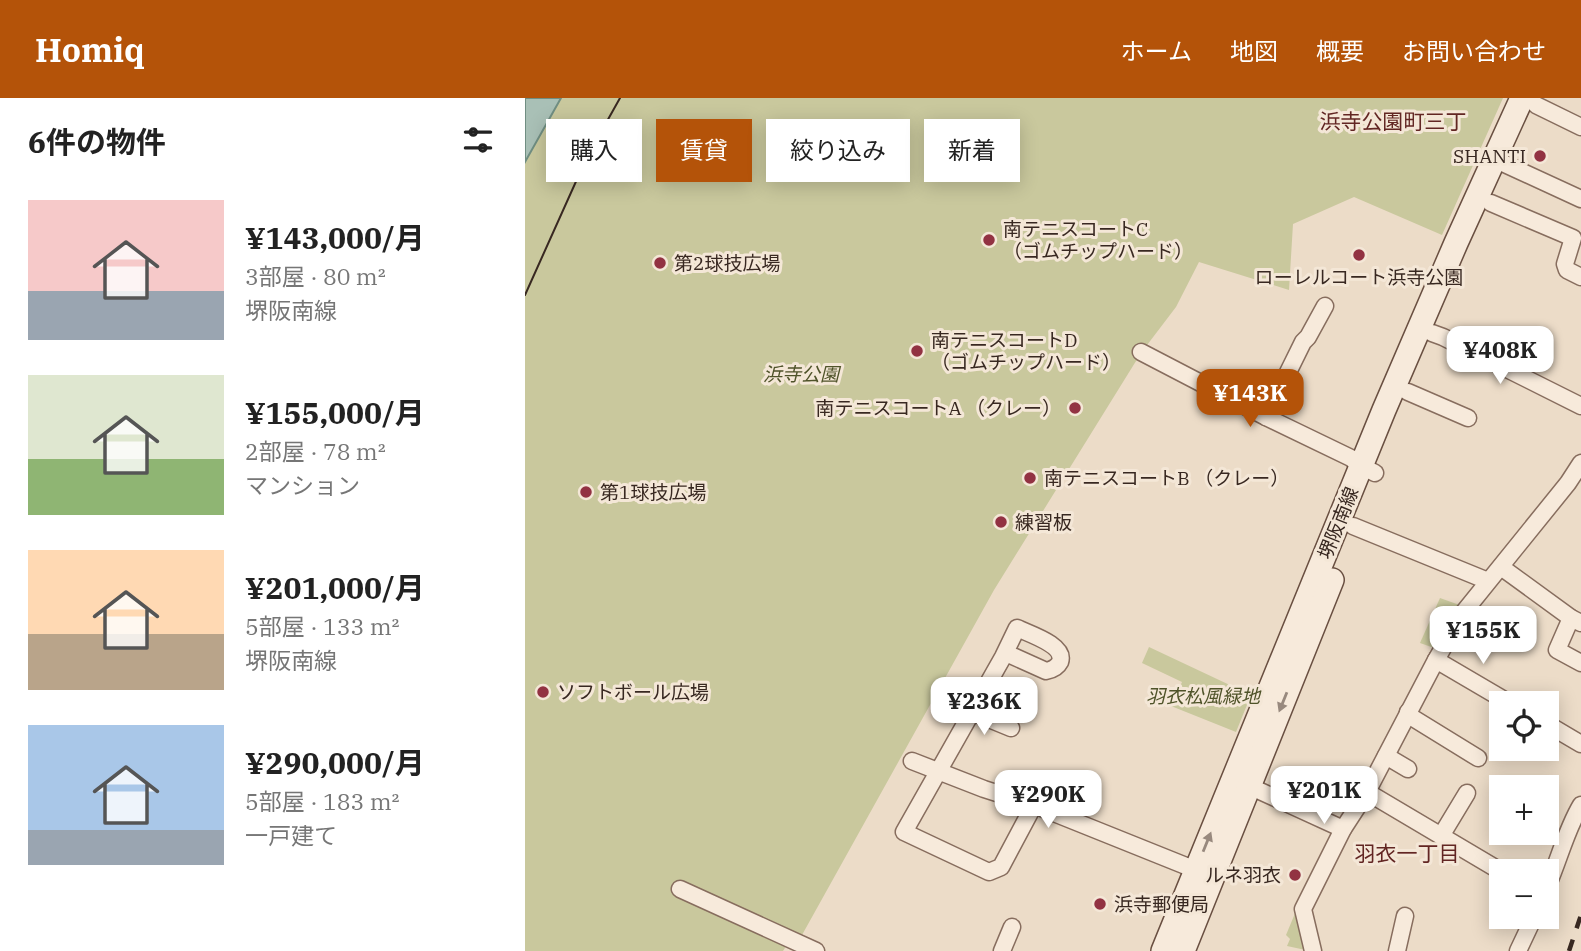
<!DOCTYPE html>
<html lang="ja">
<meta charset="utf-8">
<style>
:root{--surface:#fff;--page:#f2f2f2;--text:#222;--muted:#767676;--accent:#b45309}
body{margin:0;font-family:"IBM Plex Serif","Noto Sans JP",serif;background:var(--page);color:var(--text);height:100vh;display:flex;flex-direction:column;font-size:26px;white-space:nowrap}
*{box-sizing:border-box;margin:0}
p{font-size:23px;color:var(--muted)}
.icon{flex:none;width:38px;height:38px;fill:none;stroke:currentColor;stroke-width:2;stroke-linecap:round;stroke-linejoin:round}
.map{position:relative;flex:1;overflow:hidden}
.panel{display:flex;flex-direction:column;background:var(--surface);width:525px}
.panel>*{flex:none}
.banner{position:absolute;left:21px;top:21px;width:665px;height:63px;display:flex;gap:14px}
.fabs{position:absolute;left:964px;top:593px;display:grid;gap:14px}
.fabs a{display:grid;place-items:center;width:70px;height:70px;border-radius:0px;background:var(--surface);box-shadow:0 4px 18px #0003;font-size:35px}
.price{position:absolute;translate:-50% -60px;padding:0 16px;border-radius:14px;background:#fff;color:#222;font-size:23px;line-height:46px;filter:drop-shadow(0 2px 4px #0008)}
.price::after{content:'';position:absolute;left:50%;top:42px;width:21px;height:16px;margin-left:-10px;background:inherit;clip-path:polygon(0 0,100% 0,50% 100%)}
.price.active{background:var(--accent);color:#fff}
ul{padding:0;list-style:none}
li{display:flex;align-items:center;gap:21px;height:175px;padding:0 28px}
li span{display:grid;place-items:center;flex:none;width:196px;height:140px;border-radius:0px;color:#555}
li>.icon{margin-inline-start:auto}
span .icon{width:84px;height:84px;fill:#fffc;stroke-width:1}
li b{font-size:30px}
h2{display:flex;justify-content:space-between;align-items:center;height:84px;padding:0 28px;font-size:30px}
.chip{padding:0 24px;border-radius:0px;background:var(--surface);box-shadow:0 4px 18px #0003;font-size:24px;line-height:63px}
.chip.active{background:var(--accent);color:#fff}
header{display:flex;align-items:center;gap:42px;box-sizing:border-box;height:98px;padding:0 35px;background:var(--accent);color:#fff}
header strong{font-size:33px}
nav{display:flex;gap:38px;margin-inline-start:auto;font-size:24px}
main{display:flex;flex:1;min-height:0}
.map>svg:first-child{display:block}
</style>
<header>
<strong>Homiq</strong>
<nav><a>ホーム</a><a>地図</a><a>概要</a><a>お問い合わせ</a></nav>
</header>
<main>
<section class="panel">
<h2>6件の物件<svg class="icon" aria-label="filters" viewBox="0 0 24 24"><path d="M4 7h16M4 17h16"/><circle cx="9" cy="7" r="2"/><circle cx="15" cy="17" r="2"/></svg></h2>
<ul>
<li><span style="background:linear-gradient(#f6c9c9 65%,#9aa5b1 0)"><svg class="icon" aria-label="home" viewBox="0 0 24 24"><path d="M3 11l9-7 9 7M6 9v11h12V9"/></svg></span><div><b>¥143,000/月</b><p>3部屋 · 80 m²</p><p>堺阪南線</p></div></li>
<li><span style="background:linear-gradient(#dfe7d0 60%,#8fb573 0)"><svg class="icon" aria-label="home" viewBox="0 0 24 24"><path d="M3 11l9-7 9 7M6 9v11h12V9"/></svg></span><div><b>¥155,000/月</b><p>2部屋 · 78 m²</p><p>マンション</p></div></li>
<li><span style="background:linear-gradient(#ffd9b3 60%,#b9a48a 0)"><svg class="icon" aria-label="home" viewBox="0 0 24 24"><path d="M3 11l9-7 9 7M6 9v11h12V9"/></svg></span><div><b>¥201,000/月</b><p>5部屋 · 133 m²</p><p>堺阪南線</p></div></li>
<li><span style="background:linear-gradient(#a9c7e8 75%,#9aa5b1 0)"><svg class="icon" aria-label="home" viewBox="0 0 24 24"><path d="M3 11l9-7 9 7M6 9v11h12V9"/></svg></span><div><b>¥290,000/月</b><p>5部屋 · 183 m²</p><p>一戸建て</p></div></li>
</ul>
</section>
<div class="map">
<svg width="1056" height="853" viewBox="0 0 1056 853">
<rect width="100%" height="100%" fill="#ecdcc8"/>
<!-- green -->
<g fill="#c9c89d">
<path d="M 36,0 L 978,0 L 917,137 L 829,99 L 768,126 L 764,192 L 674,164 L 651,209 L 616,255 L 469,492 L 277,837 L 270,834 L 258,853 L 0,853 L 0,64 Z"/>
<path d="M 915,500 L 940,509 L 912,551 L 895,545 Z"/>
<path d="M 624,549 L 726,597 L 711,634 L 646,608 L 657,584 L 617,565 Z"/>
<path d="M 771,813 L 785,853 L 762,848 L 765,841 L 761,837 Z"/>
</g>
<!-- water -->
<path fill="#a9c0b6" stroke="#708e82" stroke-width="2" d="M 0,0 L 36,0 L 0,64 Z"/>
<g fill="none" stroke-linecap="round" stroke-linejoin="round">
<defs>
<g id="street">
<path d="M 1011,7 L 1056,29"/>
<path d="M 969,61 L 1056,101"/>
<path d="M 966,105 L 1048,140 L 1040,166 L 1042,172 L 1056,179"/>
<path d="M 907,235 L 918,239 L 1056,308"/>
<path d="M 616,254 L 741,319 L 826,360 L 836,368 L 850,375"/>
<path d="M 883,294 L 943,320"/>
<path d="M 741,319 L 778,244 L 783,239 L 800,208"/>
<path d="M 828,428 L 963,483"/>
<path d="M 976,469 L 1046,520 L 1056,525"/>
<path d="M 1046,520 L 1032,552 L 1056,565"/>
<path d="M 481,555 L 521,573 C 526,572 532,570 535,564 C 541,547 504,536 492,530 L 478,559 L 379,734 L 464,774 L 476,769 L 509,707"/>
<path d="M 911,562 L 986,606"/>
<path d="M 447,614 L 486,630"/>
<path d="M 883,614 L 888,620 L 953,660"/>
<path d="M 1022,626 L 1056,646"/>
<path d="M 861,658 L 883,671"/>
<path d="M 387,663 L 459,691 L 509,707 L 671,772"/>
<path d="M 724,688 L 818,731"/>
<path d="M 842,694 L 977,774"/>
<path d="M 916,738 L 942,695"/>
<path d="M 1022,789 C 1034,762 1041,732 1056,707"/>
<path d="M 155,791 L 291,853"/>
<path d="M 477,853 L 487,829"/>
<path d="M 788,853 L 778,811 L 818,731 L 842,694 L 911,562 L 938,515 L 1043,385 L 1056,365"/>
<path d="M 872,853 L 880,818"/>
<path d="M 993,853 L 1009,819"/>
</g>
<g id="secondary">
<path d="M 638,853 L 859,312 L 931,145 L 997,0"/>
<path d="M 658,853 L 807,482"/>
</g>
</defs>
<!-- street casing -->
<use href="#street" stroke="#876d5e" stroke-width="19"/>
<!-- secondary casing -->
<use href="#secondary" stroke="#694f41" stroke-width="26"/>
<!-- street -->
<use href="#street" stroke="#f7eadb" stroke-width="16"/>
<!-- secondary -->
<use href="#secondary" stroke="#f7eadb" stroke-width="23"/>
<!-- tram -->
<path stroke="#382821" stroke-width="2" d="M 0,197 L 62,59 L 95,0"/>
<!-- rail -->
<path stroke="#382821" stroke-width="4.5" stroke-dasharray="12 12" stroke-linecap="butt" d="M 1044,853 L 1056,817"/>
</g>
<!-- one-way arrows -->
<defs><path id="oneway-solid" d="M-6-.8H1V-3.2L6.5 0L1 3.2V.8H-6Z" transform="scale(1.75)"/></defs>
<g fill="#98897e">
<use href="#oneway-solid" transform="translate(758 604) rotate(112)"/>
<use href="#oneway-solid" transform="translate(682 744) rotate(-68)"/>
</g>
<!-- markers -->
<g fill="#923242" stroke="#f4e7d7" stroke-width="2.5">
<circle cx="1015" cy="58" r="7"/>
<circle cx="464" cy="142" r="7"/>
<circle cx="834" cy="157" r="7"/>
<circle cx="135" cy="165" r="7"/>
<circle cx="392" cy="253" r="7"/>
<circle cx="550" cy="310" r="7"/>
<circle cx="505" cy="380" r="7"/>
<circle cx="61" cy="394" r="7"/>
<circle cx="476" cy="424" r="7"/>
<circle cx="18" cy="594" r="7"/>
<circle cx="770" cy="777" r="7"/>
<circle cx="575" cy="806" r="7"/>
</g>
<g text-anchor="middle" stroke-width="6" stroke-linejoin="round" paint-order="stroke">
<!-- poi labels -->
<g font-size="19" fill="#382821" stroke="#f4e7d7" text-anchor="start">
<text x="1001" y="65" text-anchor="end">SHANTI</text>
<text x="478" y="138">南テニスコートC<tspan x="478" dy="22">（ゴムチップハード）</tspan></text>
<text x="149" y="172">第2球技広場</text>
<text x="834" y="186" text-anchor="middle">ローレルコート浜寺公園</text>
<text x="406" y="249">南テニスコートD<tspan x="406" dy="22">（ゴムチップハード）</tspan></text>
<text x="536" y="317" text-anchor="end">南テニスコートA （クレー）</text>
<text x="519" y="387">南テニスコートB （クレー）</text>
<text x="75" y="401">第1球技広場</text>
<text x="490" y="431">練習板</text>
<text x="32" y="601">ソフトボール広場</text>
<text x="756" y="784" text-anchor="end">ルネ羽衣</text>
<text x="589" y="813">浜寺郵便局</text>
</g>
<!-- park labels -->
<g font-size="19" font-style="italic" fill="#4f5329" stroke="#f4e7d7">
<text x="276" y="283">浜寺公園</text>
<text x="678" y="605">羽衣松風緑地</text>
</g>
<!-- street labels -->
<g font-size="19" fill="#382821" stroke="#f4e7d7">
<text transform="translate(813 425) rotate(-68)" y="7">堺阪南線</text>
</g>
<!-- neighbourhood labels -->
<g font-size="21" fill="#622623" stroke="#f4e7d7">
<text x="868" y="31">浜寺公園町三丁</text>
<text x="882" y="763">羽衣一丁目</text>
</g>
</g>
</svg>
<div class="fabs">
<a><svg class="icon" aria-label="locate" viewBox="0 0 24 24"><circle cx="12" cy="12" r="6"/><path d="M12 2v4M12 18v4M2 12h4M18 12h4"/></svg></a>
<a>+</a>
<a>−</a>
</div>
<b class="price" style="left:975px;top:288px">¥408K</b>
<b class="price active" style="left:725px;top:331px">¥143K</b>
<b class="price" style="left:958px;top:568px">¥155K</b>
<b class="price" style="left:459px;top:639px">¥236K</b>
<b class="price" style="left:799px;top:728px">¥201K</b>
<b class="price" style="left:523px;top:732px">¥290K</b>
<div class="banner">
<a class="chip">購入</a>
<a class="chip active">賃貸</a>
<a class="chip">絞り込み</a>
<a class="chip">新着</a>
</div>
</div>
</main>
